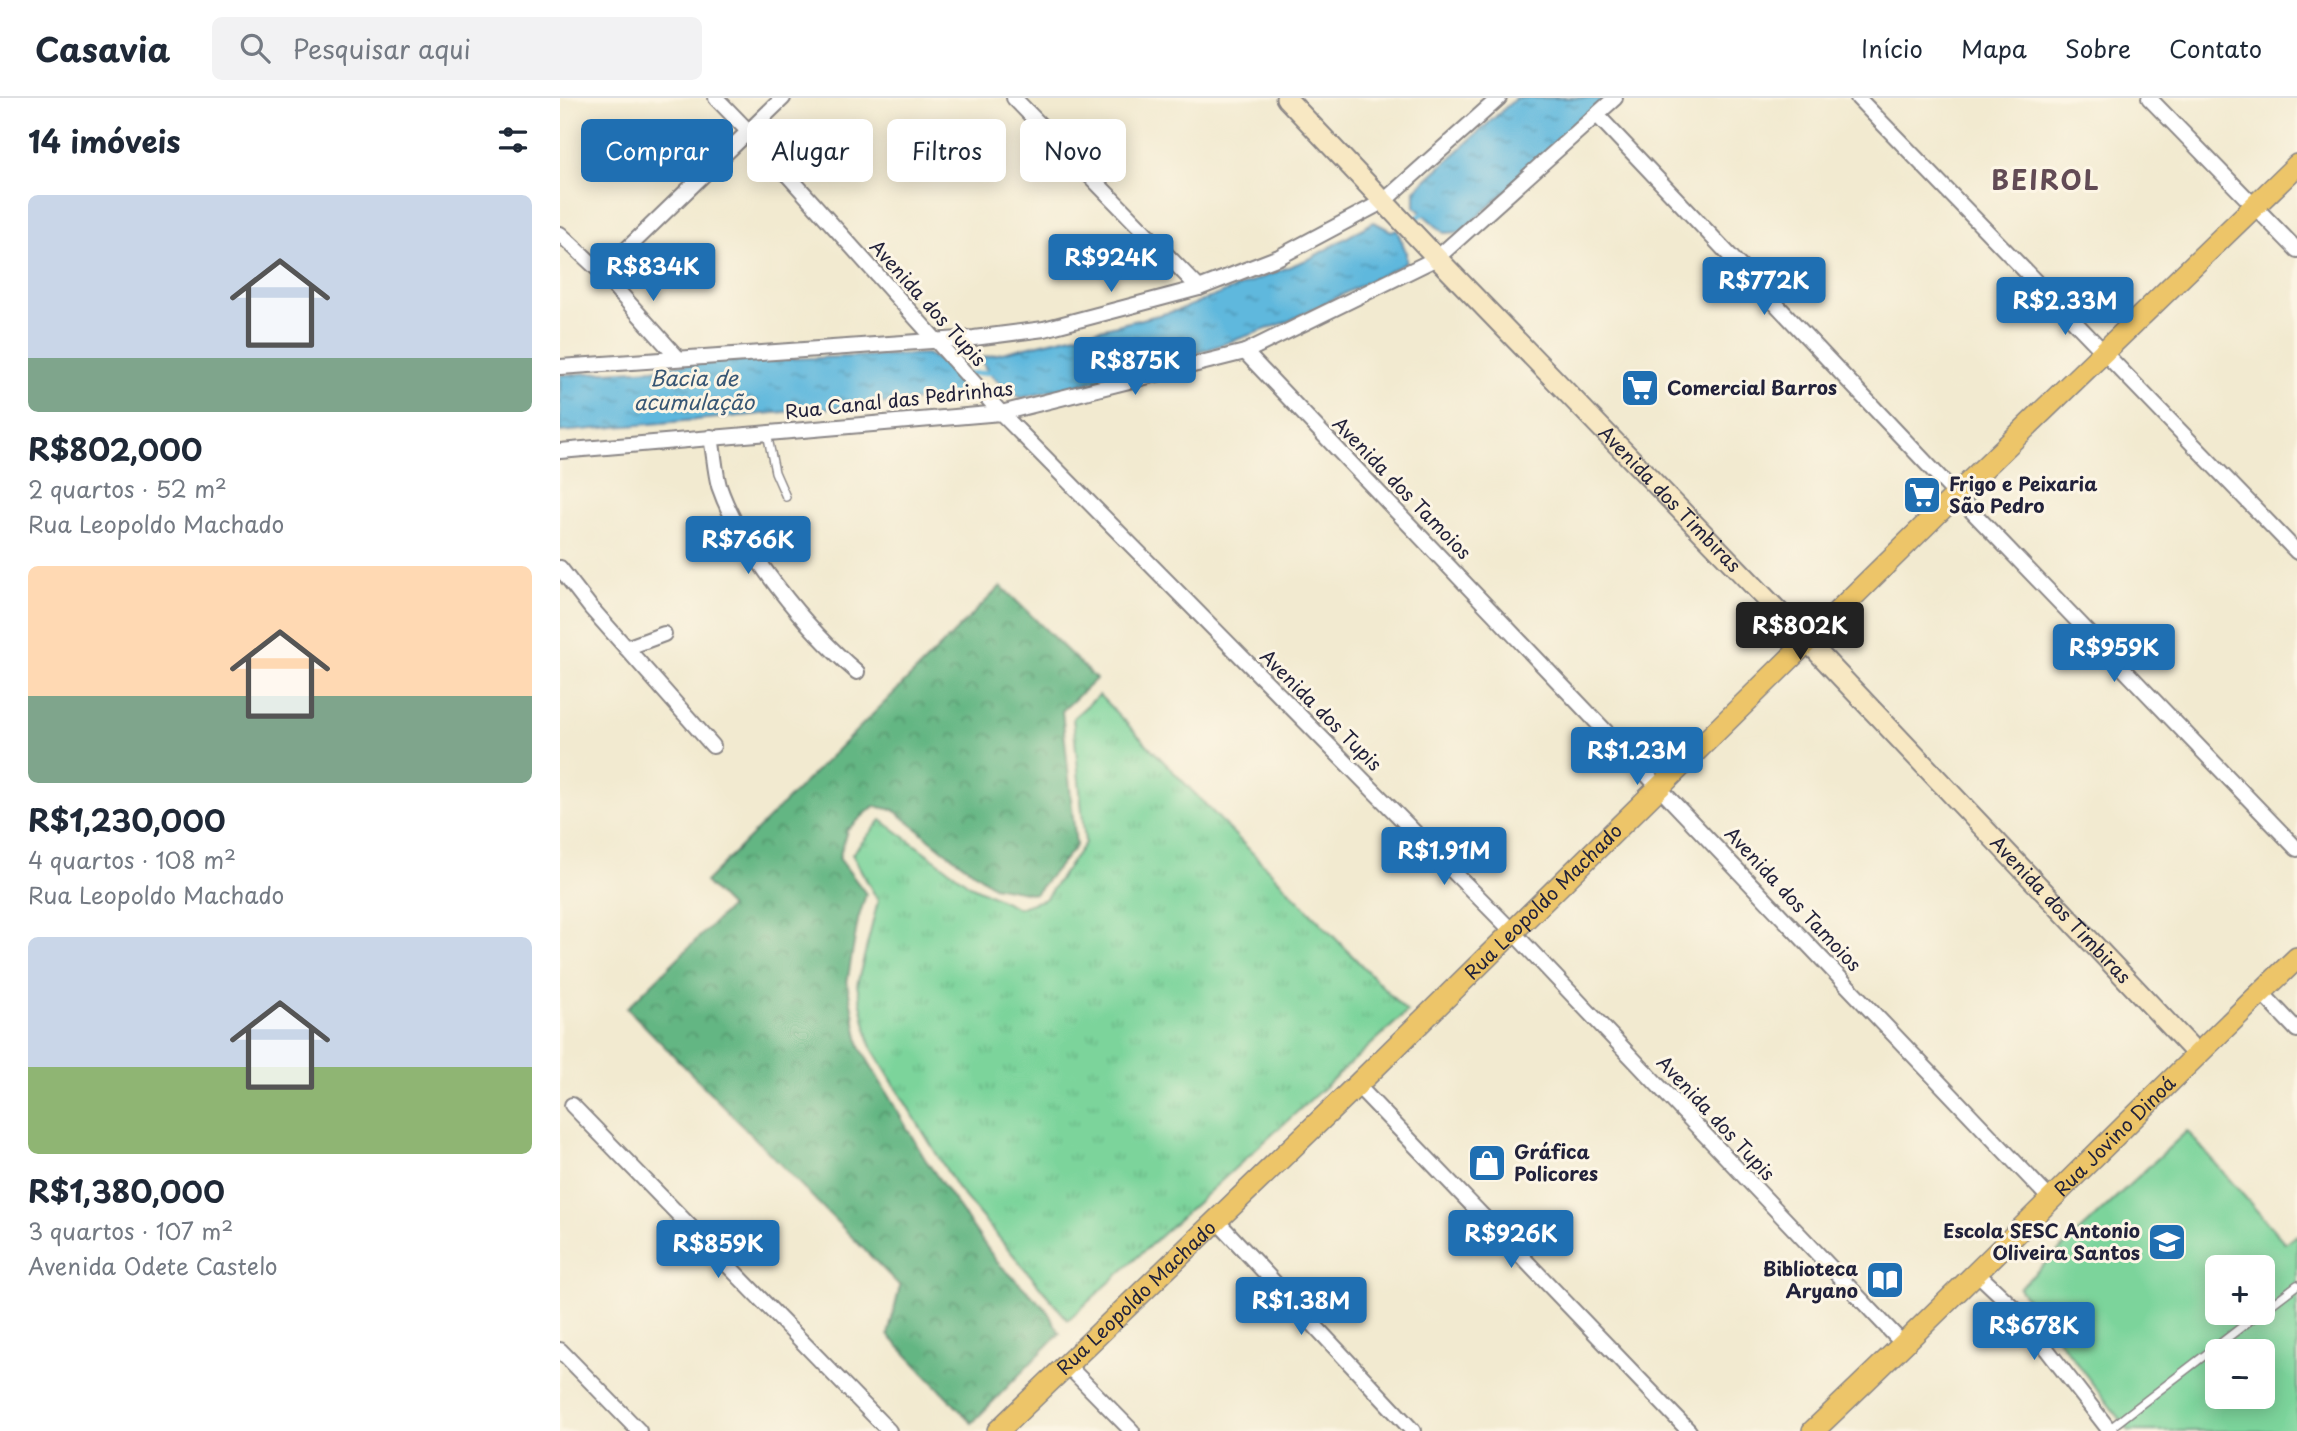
<!DOCTYPE html>
<html lang="pt">
<meta charset="utf-8">
<style>
:root{--surface:#fff;--page:#f2f2f3;--text:#1f2937;--muted:#747a83;--line:#e0e1e3;--accent:#1f6fb2}
body{margin:0;font-family:"Playpen Sans",sans-serif;background:var(--page);color:var(--text);height:100vh;display:flex;flex-direction:column;font-size:26px;white-space:nowrap}
*{box-sizing:border-box;margin:0}
p{font-size:23px;color:var(--muted)}
.icon{flex:none;width:38px;height:38px;fill:none;stroke:currentColor;stroke-width:2;stroke-linecap:round;stroke-linejoin:round}
.map{position:relative;flex:1;overflow:hidden}
.drawer{display:flex;flex-direction:column;background:var(--surface);width:560px}
.drawer>*{flex:none}
.top-card{position:absolute;left:21px;top:21px;width:665px;height:63px;display:flex;gap:14px}
.fabs{position:absolute;left:1645px;top:1157px;display:grid;gap:14px}
.fabs a{display:grid;place-items:center;width:70px;height:70px;border-radius:10px;background:var(--surface);box-shadow:0 4px 18px #0003;font-size:35px}
.price{position:absolute;translate:-50% -60px;padding:0 16px;border-radius:7px;background:var(--accent);color:#fff;font-size:23px;line-height:46px;filter:drop-shadow(0 2px 4px #0008)}
.price::after{content:'';position:absolute;left:50%;top:42px;width:21px;height:16px;margin-left:-10px;background:inherit;clip-path:polygon(0 0,100% 0,50% 100%)}
.price.on{background:#222;color:#fff}
ul{padding:0;list-style:none}
li{display:grid;align-content:center;gap:14px;height:371px;padding:0 28px}
li span{display:grid;place-items:center;height:217px;border-radius:10px;color:#555}
li>.icon{margin-inline-start:auto}
span .icon{width:126px;height:126px;fill:#fffc;stroke-width:1}
li b{font-size:30px}
h2{display:flex;justify-content:space-between;align-items:center;height:84px;padding:0 28px;font-size:30px}
.pill{padding:0 24px;border-radius:10px;background:var(--surface);box-shadow:0 4px 18px #0003;font-size:24px;line-height:63px}
.pill.on{background:var(--accent);color:#fff}
header{display:flex;align-items:center;gap:42px;box-sizing:border-box;height:98px;padding:0 35px;background:var(--surface);border-bottom:2px solid var(--line)}
header strong{font-size:33px}
nav{display:flex;gap:38px;margin-inline-start:auto;font-size:24px}
.search{width:490px;height:63px;background:var(--page);display:flex;align-items:center;gap:18px;box-sizing:border-box;padding:0 24px;border-radius:10px;color:var(--muted);font-size:26px}
main{display:flex;flex:1;min-height:0}
.map>svg:first-child{display:block}
</style>
<header>
<strong>Casavia</strong>
<div class="search"><svg class="icon" aria-label="search" viewBox="0 0 24 24"><circle cx="10" cy="10" r="6"/><path d="M15 15l6 6"/></svg>Pesquisar aqui</div>
<nav><a>Início</a><a>Mapa</a><a>Sobre</a><a>Contato</a></nav>
</header>
<main>
<section class="drawer">
<h2>14 imóveis<svg class="icon" aria-label="filters" viewBox="0 0 24 24"><path d="M4 7h16M4 17h16"/><circle cx="9" cy="7" r="2"/><circle cx="15" cy="17" r="2"/></svg></h2>
<ul>
<li><span style="background:linear-gradient(#c9d6e8 75%,#7fa58c 0)"><svg class="icon" aria-label="home" viewBox="0 0 24 24"><path d="M3 11l9-7 9 7M6 9v11h12V9"/></svg></span><div><b>R$802,000</b><p>2 quartos · 52 m²</p><p>Rua Leopoldo Machado</p></div></li>
<li><span style="background:linear-gradient(#ffd9b3 60%,#7fa58c 0)"><svg class="icon" aria-label="home" viewBox="0 0 24 24"><path d="M3 11l9-7 9 7M6 9v11h12V9"/></svg></span><div><b>R$1,230,000</b><p>4 quartos · 108 m²</p><p>Rua Leopoldo Machado</p></div></li>
<li><span style="background:linear-gradient(#c9d6e8 60%,#8fb573 0)"><svg class="icon" aria-label="home" viewBox="0 0 24 24"><path d="M3 11l9-7 9 7M6 9v11h12V9"/></svg></span><div><b>R$1,380,000</b><p>3 quartos · 107 m²</p><p>Avenida Odete Castelo</p></div></li>
</ul>
</section>
<div class="map">
<svg width="1737" height="1333" viewBox="0 0 1737 1333">
<defs>
<pattern id="grass-tufts" width="24" height="20" patternUnits="userSpaceOnUse" patternTransform="scale(1.75)"><rect width="24" height="20" fill="#7bd49b"/><path d="M3 7l-1-3M5 7V3M7 7l1-3M15 17l-1-3M17 17v-4M19 17l1-3" fill="none" stroke="#6ab686"/></pattern>
<pattern id="forest-crowns" width="20" height="18" patternUnits="userSpaceOnUse" patternTransform="scale(1.75)"><rect width="20" height="18" fill="#64b683"/><path d="M2 6a3 3 0 1 1 6 0M12 15a3 3 0 1 1 6 0" fill="none" stroke="#52946c"/></pattern>
<pattern id="water-ripples" width="26" height="14" patternUnits="userSpaceOnUse" patternTransform="scale(1.75)"><rect width="26" height="14" fill="#5fb8dd"/><path d="M2 4q2-2 4 0t4 0M15 11q2-2 4 0t4 0" fill="none" stroke="#4e95b4"/></pattern>
</defs>
<rect width="100%" height="100%" fill="#fcf5e5"/>
<filter id="ink" filterUnits="userSpaceOnUse"><feTurbulence type="fractalNoise" baseFrequency=".0143" numOctaves="2"/><feDisplacementMap in="SourceGraphic" scale="14" xChannelSelector="R" yChannelSelector="G"/><feConvolveMatrix kernelMatrix="1 2 1 2 8 2 1 2 1" color-interpolation-filters="sRGB"/></filter>
<filter id="wash" filterUnits="userSpaceOnUse"><feTurbulence type="fractalNoise" baseFrequency=".00686" numOctaves="4" result="noise"/><feDisplacementMap in="SourceGraphic" scale="28" xChannelSelector="R" yChannelSelector="G"/><feGaussianBlur stdDeviation="1.57" result="paint"/><feColorMatrix in="noise" values="0 0 0 0 0 0 0 0 0 0 0 0 0 0 0 0 0 1.4 0 .05"/><feComposite in="paint" operator="in"/></filter>
<g filter="url(#wash)">
<rect width="100%" height="100%" fill="#f2ead0"/>
<!-- grass -->
<path fill="url(#grass-tufts)" stroke="#4e7b6b" stroke-width="2" d="M 539,597 L 847,914 L 508,1222 L 398,1091 L 310,947 L 297,887 L 318,803 L 292,756 L 321,722 L 410,787 L 458,810 L 485,801 L 525,745 L 513,620 Z"/>
<!-- forest -->
<path fill="url(#forest-crowns)" stroke="#436c5f" stroke-width="2" d="M 441,488 L 536,581 L 502,613 L 516,748 L 475,796 L 433,788 L 383,752 L 334,712 L 314,708 L 287,732 L 279,760 L 306,796 L 298,822 L 287,885 L 300,949 L 365,1061 L 437,1164 L 486,1211 L 500,1235 L 412,1325 L 328,1237 L 340,1188 L 67,910 L 170,809 L 145,784 Z"/>
<!-- pitch -->
<path fill="#7bd49b" stroke="#4e7b6b" stroke-width="2" fill-rule="evenodd" d="M 1627,1033 L 1725,1145 L 1737,1137 L 1737,1333 L 1569,1333 L 1459,1190 ZM 1657,1169 L 1703,1169 L 1703,1214 L 1657,1214 ZM 1657,1253 L 1703,1253 L 1703,1298 L 1657,1298 Z"/>
<!-- water -->
<g fill="url(#water-ripples)" stroke="#406d8c" stroke-width="2">
<path d="M 956,0 L 1047,0 L 901,134 L 884,135 L 855,109 L 855,92 Z"/>
<path d="M 814,124 L 831,133 L 837,132 L 846,154 L 846,165 L 727,224 L 597,269 L 461,300 C 447,290 425,277 421,260 L 619,212 L 749,161 Z"/>
<path d="M 367,256 L 378,262 L 382,262 L 405,285 L 393,299 L 0,334 L 0,277 L 93,271 L 139,264 Z"/>
</g>
<g fill="none" stroke-linecap="round" stroke-linejoin="round">
<!-- stream -->
<g stroke="#5fb8dd" stroke-width="5">
<path d="M 850,125 L 868,112"/>
<path d="M 408,276 L 437,274"/>
</g>
</g>
</g>
<g filter="url(#ink)">
<g fill="none" stroke-linecap="round" stroke-linejoin="round">
<defs>
<g id="lane">
<path d="M 207,335 L 215,374 L 226,399"/>
<path d="M 1703,1213 L 1737,1187"/>
<path d="M 1549,1331 L 1701,1214"/>
</g>
<g id="street">
<path d="M 156,0 L 189,34 L 441,315 L 952,833 L 1344,1247"/>
<path d="M 454,0 L 639,190"/>
<path d="M 1298,0 L 1737,454"/>
<path d="M 1589,0 L 1737,152"/>
<path d="M 1037,17 L 1403,404 L 1737,751"/>
<path d="M 0,136 L 42,175 L 117,259"/>
<path d="M 42,175 L 223,0"/>
<path d="M 685,254 L 1491,1102"/>
<path d="M 0,269 L 414,240 L 484,231 L 639,190 L 719,159 L 824,103 L 939,0"/>
<path d="M 151,339 C 154,355 155,373 159,388 C 180,450 247,532 297,574"/>
<path d="M 0,353 L 441,315 L 685,254 L 877,160 L 1055,0"/>
<path d="M 0,470 L 31,510 L 153,648"/>
<path d="M 66,550 L 104,536"/>
<path d="M 1701,894 L 1737,932"/>
<path d="M 797,987 L 1129,1333"/>
<path d="M 12,1007 L 329,1333"/>
<path d="M 656,1122 L 853,1333"/>
<path d="M 1418,1176 L 1457,1213 L 1550,1333"/>
<path d="M 0,1252 L 79,1333"/>
<path d="M 508,1268 L 572,1333"/>
</g>
<g id="secondary">
<path id="s1" d="M 726,0 L 877,160 L 1248,544 L 1637,956"/>
</g>
<g id="primary">
<path id="s2" d="M 438,1333 L 797,987 L 1396,397 L 1737,67"/>
<path id="s3" d="M 1253,1333 C 1417,1178 1574,1016 1737,860"/>
</g>
</defs>
<!-- lane casing -->
<use href="#lane" stroke="#8a8686" stroke-width="10"/>
<!-- street casing -->
<use href="#street" stroke="#8a8686" stroke-width="18"/>
<!-- secondary casing -->
<use href="#secondary" stroke="#8a8686" stroke-width="23"/>
<!-- primary casing -->
<use href="#primary" stroke="#8a8686" stroke-width="24"/>
<!-- lane -->
<use href="#lane" stroke="#fff" stroke-width="7"/>
<!-- street -->
<use href="#street" stroke="#fff" stroke-width="14"/>
<!-- secondary -->
<use href="#secondary" stroke="#f8e8c3" stroke-width="19"/>
<!-- primary -->
<use href="#primary" stroke="#edc569" stroke-width="21"/>
</g>
</g>
<!-- icons -->
<defs>
<symbol id="supermarket-square" viewBox="-11 -11 22 22"><rect x="-9" y="-9" width="18" height="18" rx="4" fill="#1f6fb2" stroke="#fcf5e5"/><path d="M-6-5.5h2.5l.6 2H6L4.5 2H-2.5L-4.4-4H-6ZM-1.5 3.2a1.3 1.3 0 1 0 .1 0ZM3 3.2a1.3 1.3 0 1 0 .1 0Z" fill="#fff"/></symbol>
<symbol id="shop-square" viewBox="-11 -11 22 22"><rect x="-9" y="-9" width="18" height="18" rx="4" fill="#1f6fb2" stroke="#fcf5e5"/><path d="M-5-2.5h2.3a2.7 3.5 0 0 1 5.4 0H5L5.5 6h-11ZM-1.5-2.5h3a1.5 2.3 0 0 0-3 0Z" fill="#fff"/></symbol>
<symbol id="school-square" viewBox="-11 -11 22 22"><rect x="-9" y="-9" width="18" height="18" rx="4" fill="#1f6fb2" stroke="#fcf5e5"/><path d="M0-5L7-2L0 1L-7-2ZM-4 1L0 2.5L4 1V4Q0 6-4 4Z" fill="#fff"/></symbol>
<symbol id="library-square" viewBox="-11 -11 22 22"><rect x="-9" y="-9" width="18" height="18" rx="4" fill="#1f6fb2" stroke="#fcf5e5"/><path d="M-6-4Q-3-5.5-.7-3.5V5Q-3 3-6 4ZM6-4Q3-5.5 .7-3.5V5Q3 3 6 4Z" fill="#fff"/></symbol>
</defs>
<g fill-rule="evenodd">
<use href="#supermarket-square" x="1058" y="268" width="44" height="44"/>
<use href="#supermarket-square" x="1340" y="375" width="44" height="44"/>
<use href="#shop-square" x="905" y="1043" width="44" height="44"/>
<use href="#school-square" x="1585" y="1122" width="44" height="44"/>
<use href="#library-square" x="1303" y="1160" width="44" height="44"/>
</g>
<g text-anchor="middle" stroke-width="6" stroke-linejoin="round" paint-order="stroke">
<!-- street labels -->
<g font-size="19" fill="#22223b" stroke="#fcf5e5">
<text transform="translate(368 205) rotate(48)" y="7">Avenida dos Tupis</text>
<text transform="translate(339 302) rotate(-6)" y="7">Rua Canal das Pedrinhas</text>
<text transform="translate(842 390) rotate(46)" y="7">Avenida dos Tamoios</text>
<text dy="7" stroke="none"><textPath href="#s1" startOffset="555">Avenida dos Timbiras</textPath></text>
<text transform="translate(761 612) rotate(45)" y="7">Avenida dos Tupis</text>
<text transform="translate(1233 801) rotate(47)" y="7">Avenida dos Tamoios</text>
<text dy="7" stroke="none"><textPath href="#s2" startOffset="760">Rua Leopoldo Machado</textPath></text>
<text dy="7" stroke="none"><textPath href="#s1" startOffset="1122">Avenida dos Timbiras</textPath></text>
<text transform="translate(1156 1020) rotate(47)" y="7">Avenida dos Tupis</text>
<text dy="7" stroke="none"><textPath href="#s3" startOffset="422">Rua Jovino Dinoá</textPath></text>
<text dy="7" stroke="none"><textPath href="#s2" startOffset="192">Rua Leopoldo Machado</textPath></text>
</g>
<!-- poi labels -->
<g font-size="19" font-weight="bold" fill="#22223b" stroke="#fcf5e5" text-anchor="start">
<text x="1107" y="297">Comercial Barros</text>
<text x="1389" y="393">Frigo e Peixaria<tspan x="1389" dy="22">São Pedro</tspan></text>
<text x="954" y="1061">Gráfica<tspan x="954" dy="22">Policores</tspan></text>
<text x="1580" y="1140" text-anchor="end">Escola SESC Antonio<tspan x="1580" dy="22">Oliveira Santos</tspan></text>
<text x="1298" y="1178" text-anchor="end">Biblioteca<tspan x="1298" dy="22">Aryano</tspan></text>
</g>
<!-- water labels -->
<g font-size="21" font-style="italic" fill="#375674" stroke="#fcf5e5">
<text x="134" y="288">Bacia de<tspan x="134" dy="24">acumulação</tspan></text>
</g>
<!-- district labels -->
<g font-size="26" font-weight="bold" letter-spacing="2" fill="#624b55" stroke="#fcf5e5">
<text x="1486" y="92">BEIROL</text>
</g>
</g>
</svg>
<div class="fabs">
<a>+</a>
<a>−</a>
</div>
<b class="price" style="left:551px;top:196px">R$924K</b>
<b class="price" style="left:93px;top:205px">R$834K</b>
<b class="price" style="left:1204px;top:219px">R$772K</b>
<b class="price" style="left:1505px;top:239px">R$2.33M</b>
<b class="price" style="left:575px;top:299px">R$875K</b>
<b class="price" style="left:188px;top:478px">R$766K</b>
<b class="price on" style="left:1240px;top:564px">R$802K</b>
<b class="price" style="left:1554px;top:586px">R$959K</b>
<b class="price" style="left:1077px;top:689px">R$1.23M</b>
<b class="price" style="left:884px;top:789px">R$1.91M</b>
<b class="price" style="left:951px;top:1172px">R$926K</b>
<b class="price" style="left:158px;top:1182px">R$859K</b>
<b class="price" style="left:741px;top:1239px">R$1.38M</b>
<b class="price" style="left:1474px;top:1264px">R$678K</b>
<div class="top-card">
<a class="pill on">Comprar</a>
<a class="pill">Alugar</a>
<a class="pill">Filtros</a>
<a class="pill">Novo</a>
</div>
</div>
</main>
